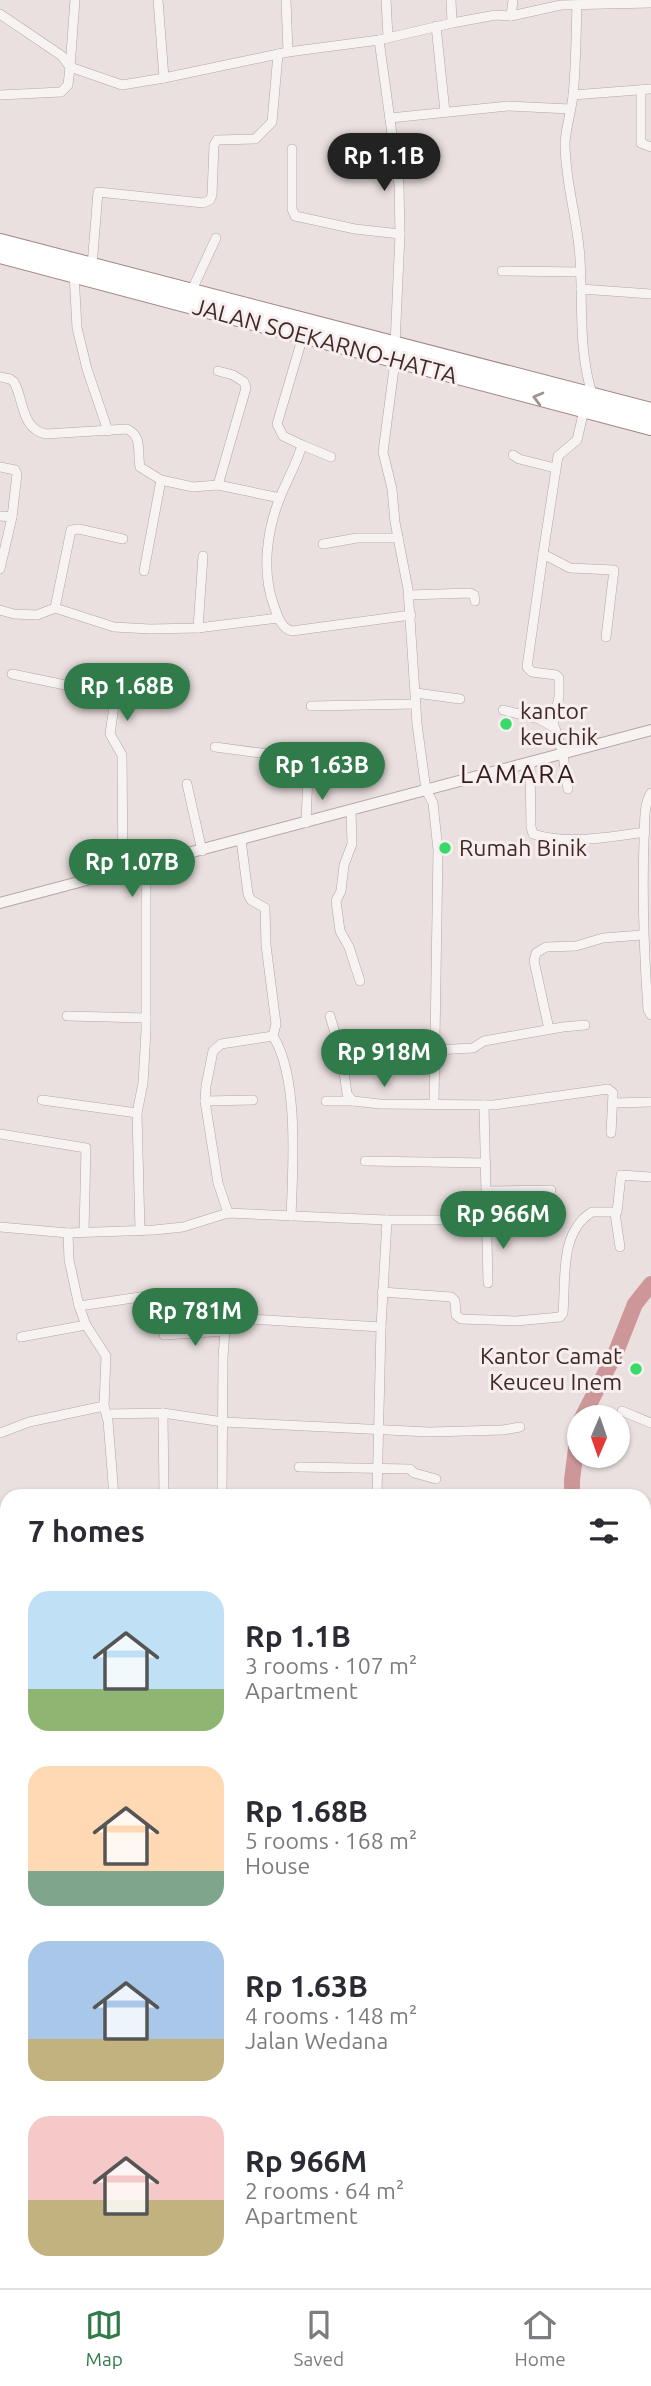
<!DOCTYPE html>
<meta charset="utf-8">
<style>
:root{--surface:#fff;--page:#f7f7f7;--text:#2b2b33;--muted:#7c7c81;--line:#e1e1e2;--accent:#317a4a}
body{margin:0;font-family:Ubuntu,sans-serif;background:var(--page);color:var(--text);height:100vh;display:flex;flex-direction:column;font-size:26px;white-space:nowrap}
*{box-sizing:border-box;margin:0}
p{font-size:23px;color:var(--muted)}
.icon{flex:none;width:38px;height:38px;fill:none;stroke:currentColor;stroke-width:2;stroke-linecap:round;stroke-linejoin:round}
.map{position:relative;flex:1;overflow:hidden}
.sheet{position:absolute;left:0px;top:1489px;width:651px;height:800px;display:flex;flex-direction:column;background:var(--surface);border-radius:21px 21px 0 0;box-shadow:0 2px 5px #0004}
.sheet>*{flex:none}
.needle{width:46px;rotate:182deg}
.fabs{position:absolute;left:567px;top:1405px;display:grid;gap:14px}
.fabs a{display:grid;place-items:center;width:63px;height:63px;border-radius:50%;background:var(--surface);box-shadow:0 2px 5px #0004;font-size:35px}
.price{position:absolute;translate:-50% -60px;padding:0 16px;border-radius:24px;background:var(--accent);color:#fff;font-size:23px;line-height:46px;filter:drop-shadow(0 2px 4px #0008)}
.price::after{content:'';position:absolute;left:50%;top:42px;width:21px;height:16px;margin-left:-10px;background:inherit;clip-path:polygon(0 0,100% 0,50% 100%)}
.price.on{background:#222;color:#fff}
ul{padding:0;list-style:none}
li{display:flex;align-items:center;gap:21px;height:175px;padding:0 28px}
li span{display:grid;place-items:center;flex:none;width:196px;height:140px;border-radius:21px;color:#555}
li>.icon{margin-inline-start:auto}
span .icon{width:84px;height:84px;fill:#fffc;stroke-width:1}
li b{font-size:30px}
h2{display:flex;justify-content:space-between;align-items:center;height:84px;padding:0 28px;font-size:30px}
.tab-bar{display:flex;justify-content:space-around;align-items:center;height:98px;border-top:2px solid var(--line);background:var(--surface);font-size:19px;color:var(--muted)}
.tab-bar a{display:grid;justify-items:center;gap:4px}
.tab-bar .on{color:var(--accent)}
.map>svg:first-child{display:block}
</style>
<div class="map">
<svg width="651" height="2288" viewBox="0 0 651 2288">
<rect width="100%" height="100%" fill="#eae0df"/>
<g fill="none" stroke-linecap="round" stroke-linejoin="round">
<!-- river -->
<g stroke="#cd9799" stroke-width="16">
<path d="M 582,1418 L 616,1352 L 635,1304 L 651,1284"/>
<path d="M 572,1496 L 572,1480 L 579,1425"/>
</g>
<defs>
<g id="minor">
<path d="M 75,0 L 70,67 L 122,85 L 164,78"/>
<path d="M 158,0 L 164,78 L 288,52 L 379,40 L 452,23 L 496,15 L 511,16 L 561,5 L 651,3"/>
<path d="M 286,0 L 288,52"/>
<path d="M 386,0 L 388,37"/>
<path d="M 451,0 L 452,23"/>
<path d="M 577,5 C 576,35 576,66 573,96 C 571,112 566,127 565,143 C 565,183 578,220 580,259 C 583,306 578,351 593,397"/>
<path d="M 0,14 L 62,56 L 70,67 L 68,85 L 61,92 L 0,95"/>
<path d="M 511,16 L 513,0"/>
<path d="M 436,26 L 445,112"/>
<path d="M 379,40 L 399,185 L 400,234 L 395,345"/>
<path d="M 641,90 L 641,143 L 651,147"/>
<path d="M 573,95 L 651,89"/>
<path d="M 390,118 L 508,106 L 570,109"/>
<path d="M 292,149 L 292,209 L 295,216 L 355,229 L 400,234"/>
<path d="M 92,266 L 98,192 L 203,203 L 210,200 L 212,195 L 214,145 L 217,140 L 255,139 L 272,122 L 278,54"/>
<path d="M 502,271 L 581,272"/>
<path d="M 74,274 L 77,328 L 87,369 L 108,431"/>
<path d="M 581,289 L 651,294"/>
<path d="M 191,292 L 216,238"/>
<path d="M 303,336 L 277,424 L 283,436 L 302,445 C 297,463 288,478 281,495 C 267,529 261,571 274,606 C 278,617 281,628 292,631 L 411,615"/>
<path d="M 395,361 L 383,452 L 392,489 L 395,522 L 408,589 L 417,724 L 426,790 L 433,803 L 438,850 L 434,1103"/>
<path d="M 218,371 L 233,375 L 244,382 L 246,388 L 218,485"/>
<path d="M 0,377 L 10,379 L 14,382 C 24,400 21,429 46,434 L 127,429 C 143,436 137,452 140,467 L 161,480 L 193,487 L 218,485 L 280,498"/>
<path d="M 584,410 L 577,440 L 558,456 L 543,554 L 570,568 L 614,570 L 606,637"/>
<path d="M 302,445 L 331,457"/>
<path d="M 513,455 L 519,459 L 555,468"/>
<path d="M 0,467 L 15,470 L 17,474 L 12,517 L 0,569"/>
<path d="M 0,516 L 12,517"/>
<path d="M 323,544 L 357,538 L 398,538"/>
<path d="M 543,554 L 527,667 L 532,672 L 556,675 L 559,678 L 559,697 L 553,725"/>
<path d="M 144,571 L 161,480"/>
<path d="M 409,595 L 470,593 L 474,595 L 475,601"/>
<path d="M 55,608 L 71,530 L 79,529 L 123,539"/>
<path d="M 0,610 L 14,614 L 37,615 L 55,608 L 114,627 L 150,629 L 198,628 L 278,618"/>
<path d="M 198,628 L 203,556"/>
<path d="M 12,674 L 109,694 L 115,699 L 110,734 L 122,755 L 123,872"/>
<path d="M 416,693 L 460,699"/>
<path d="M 311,706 L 416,704"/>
<path d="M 503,710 L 539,719 L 555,728 L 563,755 L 568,789"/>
<path d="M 215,747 L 268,754 L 304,766 L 308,774 L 306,823"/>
<path d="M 530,763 L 531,827 L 533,834 C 568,845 610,837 645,832"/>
<path d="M 187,784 L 202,851"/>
<path d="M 651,793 C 643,805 645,826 644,841 C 642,898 644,953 648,1010 L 651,1015"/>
<path d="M 351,811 L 352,844 L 344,865 L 341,891 L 336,901 L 340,931 L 349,947 L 360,981"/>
<path d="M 67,1016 L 146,1018"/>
<path d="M 330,1016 L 342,1057 L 347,1094 L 353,1101 L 380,1104 L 494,1105 L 608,1089 L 613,1093 L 611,1133"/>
<path d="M 549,1029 L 534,961 L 536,953 L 546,947 L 576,946 L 603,938 L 642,935"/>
<path d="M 273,1036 C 299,1077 293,1167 291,1216"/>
<path d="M 436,1050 L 473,1048 L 484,1041 L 563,1027 L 585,1025"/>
<path d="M 42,1100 L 137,1113"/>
<path d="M 205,1101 L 253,1100"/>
<path d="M 326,1101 L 353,1101"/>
<path d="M 614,1103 L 651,1102"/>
<path d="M 484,1105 L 488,1283"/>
<path d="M 0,1134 L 86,1148 L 84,1232"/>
<path d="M 365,1161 L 486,1163"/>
<path d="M 487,1191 L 551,1190"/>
<path d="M 228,1213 L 218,1183 L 205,1101 L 206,1086 L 213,1051 L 221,1044 L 273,1036 L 276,1024 L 266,945 L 265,908 L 251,900 L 248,894 L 241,840"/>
<path d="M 615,1213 L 620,1247"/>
<path d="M 0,1227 L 68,1233 L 154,1230 L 183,1227 L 228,1213 L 387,1220 L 487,1220"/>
<path d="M 140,1231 L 137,1113 L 143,1083 L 146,1031 L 146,866"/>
<path d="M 68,1233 L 69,1260 L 79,1306 L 86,1325 L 106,1356 L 104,1406 L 108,1421 L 114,1496"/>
<path d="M 382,1292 L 451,1297 L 455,1301 L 456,1315 L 461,1319 L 516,1321 L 560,1317 L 563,1313 C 566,1279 559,1232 592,1212 L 617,1212 L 621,1175 L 651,1177"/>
<path d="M 79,1306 L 147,1296 L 161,1310 L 221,1299 L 232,1307 L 232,1318"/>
<path d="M 164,1335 L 225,1331"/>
<path d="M 21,1337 L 86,1325"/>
<path d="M 622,1411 L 651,1423"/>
<path d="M 163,1413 L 164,1496"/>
<path d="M 107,1414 L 163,1413 L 223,1422 L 429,1432 L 503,1430 L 520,1427"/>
<path d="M 0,1433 L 29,1422 L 104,1406"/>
<path d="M 299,1467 L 410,1469 L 414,1473 L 436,1479"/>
<path d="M 222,1496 L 223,1357 L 225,1331 L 232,1318 L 381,1327"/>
<path d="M 377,1496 L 381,1327 L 387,1220"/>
<path d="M 644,1557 L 651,1534"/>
<path d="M 0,1572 L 7,1575"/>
<path d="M 644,1652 L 651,1652"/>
<path d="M 0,1715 L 7,1718"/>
<path d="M 0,1829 L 7,1831"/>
<path d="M 644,1850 L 651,1850"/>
<path d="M 0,2008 L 7,2008"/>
<path d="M 644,2058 L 651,2057"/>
<path d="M 0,2074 L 7,2075"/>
<path d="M 0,2166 L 7,2165"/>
<path d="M 29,2282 L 29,2288"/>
<path d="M 148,2282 L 148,2288"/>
<path d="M 357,2282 L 358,2288"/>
<path d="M 415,2282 L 416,2288"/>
<path d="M 523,2282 L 525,2288"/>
<path d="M 626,2282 L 626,2288"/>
<path d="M 0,2283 L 7,2281"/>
</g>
<g id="tertiary">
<path d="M 0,903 L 651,730"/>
<path d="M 644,2190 L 651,2191"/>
<path d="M 249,2288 L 256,2282"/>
</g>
<g id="trunk">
<path d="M 0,242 L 651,411"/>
<path d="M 0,255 L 651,427"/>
</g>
</defs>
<!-- minor casing -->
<use href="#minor" stroke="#b5a5a4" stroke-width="10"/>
<!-- tertiary casing -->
<use href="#tertiary" stroke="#b5a5a4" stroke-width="12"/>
<!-- trunk casing -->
<use href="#trunk" stroke="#a28785" stroke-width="18"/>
<!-- minor -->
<use href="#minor" stroke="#f8f3f3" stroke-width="9"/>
<!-- tertiary -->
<use href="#tertiary" stroke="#f8f3f3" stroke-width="10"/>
<!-- trunk -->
<use href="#trunk" stroke="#fff" stroke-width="16"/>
</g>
<!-- one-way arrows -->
<defs><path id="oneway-chevron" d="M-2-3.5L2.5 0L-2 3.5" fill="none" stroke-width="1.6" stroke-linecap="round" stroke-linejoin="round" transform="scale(1.75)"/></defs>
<use stroke="#a19492" href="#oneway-chevron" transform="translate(538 398) rotate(-165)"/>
<!-- markers -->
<g fill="#38db67" stroke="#f7efef" stroke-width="2.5">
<circle cx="506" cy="724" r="7"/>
<circle cx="445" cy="848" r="7"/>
<circle cx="636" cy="1369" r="7"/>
</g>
<g text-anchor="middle" stroke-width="6" stroke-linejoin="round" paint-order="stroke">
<!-- street labels -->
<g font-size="23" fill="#432926" stroke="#f7efef">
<text transform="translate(325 341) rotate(15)" y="8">JALAN SOEKARNO-HATTA</text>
</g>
<!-- poi labels -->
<g font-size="23" fill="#432926" stroke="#f7efef" text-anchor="start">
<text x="520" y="719">kantor<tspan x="520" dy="26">keuchik</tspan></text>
<text x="459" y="856">Rumah Binik</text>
<text x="622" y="1364" text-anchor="end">Kantor Camat<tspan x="622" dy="26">Keuceu Inem</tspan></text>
</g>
<!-- quarter labels -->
<g font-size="26" letter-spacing="2" fill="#331b19" stroke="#f7efef">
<text x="518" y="783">LAMARA</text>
</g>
</g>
</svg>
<div class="fabs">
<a><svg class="needle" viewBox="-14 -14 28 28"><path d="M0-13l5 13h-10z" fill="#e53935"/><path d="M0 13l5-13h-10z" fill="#7c7c81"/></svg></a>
</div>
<b class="price on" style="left:384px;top:193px">Rp 1.1B</b>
<b class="price" style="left:127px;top:723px">Rp 1.68B</b>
<b class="price" style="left:322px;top:802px">Rp 1.63B</b>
<b class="price" style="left:132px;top:899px">Rp 1.07B</b>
<b class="price" style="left:384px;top:1089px">Rp 918M</b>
<b class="price" style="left:503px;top:1251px">Rp 966M</b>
<b class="price" style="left:195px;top:1348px">Rp 781M</b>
<section class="sheet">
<h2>7 homes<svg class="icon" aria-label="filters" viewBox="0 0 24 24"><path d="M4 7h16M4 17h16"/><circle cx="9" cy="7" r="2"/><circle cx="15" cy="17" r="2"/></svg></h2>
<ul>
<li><span style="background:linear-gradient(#bfe0f5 70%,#8fb573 0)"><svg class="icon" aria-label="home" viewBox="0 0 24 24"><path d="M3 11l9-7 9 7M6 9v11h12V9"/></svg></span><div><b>Rp 1.1B</b><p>3 rooms · 107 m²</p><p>Apartment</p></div></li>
<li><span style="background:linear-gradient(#ffd9b3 75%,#7fa58c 0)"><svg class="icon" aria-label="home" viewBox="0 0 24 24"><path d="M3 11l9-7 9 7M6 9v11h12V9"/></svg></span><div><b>Rp 1.68B</b><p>5 rooms · 168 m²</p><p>House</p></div></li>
<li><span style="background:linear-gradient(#a9c7e8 70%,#c2b280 0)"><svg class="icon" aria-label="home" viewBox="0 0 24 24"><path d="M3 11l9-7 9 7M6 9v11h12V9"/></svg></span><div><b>Rp 1.63B</b><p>4 rooms · 148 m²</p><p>Jalan Wedana</p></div></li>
<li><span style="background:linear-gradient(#f6c9c9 60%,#c2b280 0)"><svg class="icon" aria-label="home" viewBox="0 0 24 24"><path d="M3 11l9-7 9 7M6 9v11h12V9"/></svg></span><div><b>Rp 966M</b><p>2 rooms · 64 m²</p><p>Apartment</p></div></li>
</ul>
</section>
</div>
<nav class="tab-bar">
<a class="on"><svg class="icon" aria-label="map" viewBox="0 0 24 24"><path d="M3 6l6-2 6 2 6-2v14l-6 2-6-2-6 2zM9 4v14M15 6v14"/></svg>Map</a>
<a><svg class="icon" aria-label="saved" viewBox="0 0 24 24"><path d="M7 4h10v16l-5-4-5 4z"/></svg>Saved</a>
<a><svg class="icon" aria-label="home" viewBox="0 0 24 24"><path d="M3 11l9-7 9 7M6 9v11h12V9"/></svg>Home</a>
</nav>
